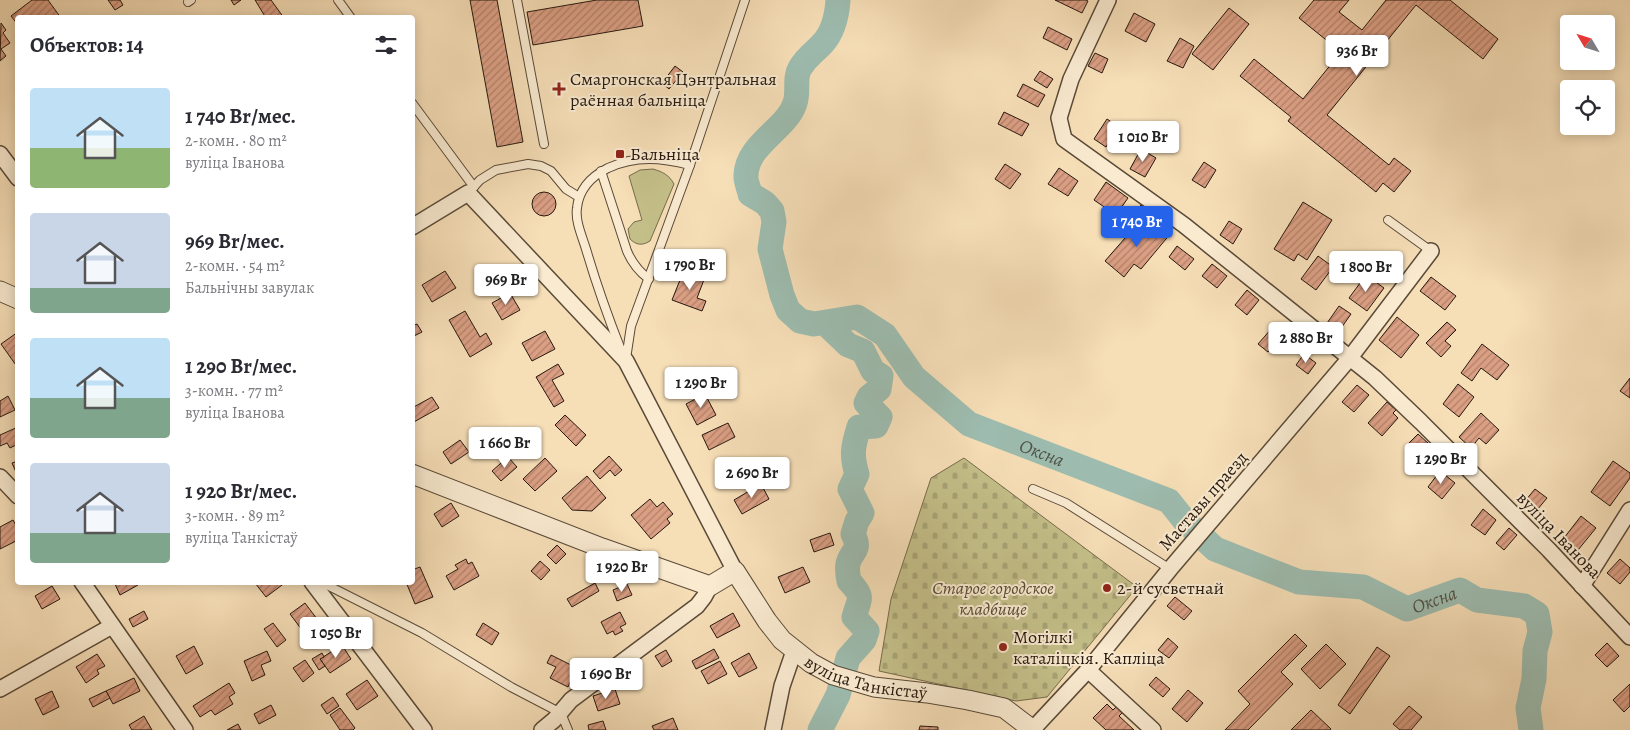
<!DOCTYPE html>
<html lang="ru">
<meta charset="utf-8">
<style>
:root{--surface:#fff;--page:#f2f2f3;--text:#2b2b33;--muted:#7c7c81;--accent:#2563eb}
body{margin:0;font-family:Alegreya,serif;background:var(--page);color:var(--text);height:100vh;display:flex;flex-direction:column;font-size:19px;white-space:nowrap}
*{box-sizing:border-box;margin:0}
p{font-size:16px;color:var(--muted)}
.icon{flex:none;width:28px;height:28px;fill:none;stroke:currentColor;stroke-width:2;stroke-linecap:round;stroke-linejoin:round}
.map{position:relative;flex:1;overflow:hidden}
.sheet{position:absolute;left:15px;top:15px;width:400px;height:570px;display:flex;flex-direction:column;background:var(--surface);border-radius:5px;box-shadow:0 2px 12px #0003}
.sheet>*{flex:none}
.needle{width:32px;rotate:308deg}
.fabs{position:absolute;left:1560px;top:15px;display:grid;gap:10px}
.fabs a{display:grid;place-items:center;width:55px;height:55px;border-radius:5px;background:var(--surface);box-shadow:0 2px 12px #0003;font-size:25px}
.price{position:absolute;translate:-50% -42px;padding:0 11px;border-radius:5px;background:#fff;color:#222;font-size:16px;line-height:32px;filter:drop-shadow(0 1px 2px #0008)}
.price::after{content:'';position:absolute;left:50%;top:30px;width:15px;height:11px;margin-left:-8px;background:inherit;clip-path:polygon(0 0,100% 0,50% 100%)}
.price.selected{background:var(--accent);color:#fff}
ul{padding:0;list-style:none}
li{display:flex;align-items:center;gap:15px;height:125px;padding:0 15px}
li span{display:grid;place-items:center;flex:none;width:140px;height:100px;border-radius:5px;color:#555}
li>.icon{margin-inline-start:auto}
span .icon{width:60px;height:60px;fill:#fffc;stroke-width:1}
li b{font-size:21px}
h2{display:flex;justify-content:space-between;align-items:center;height:60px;padding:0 15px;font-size:21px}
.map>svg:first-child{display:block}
</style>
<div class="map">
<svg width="1630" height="730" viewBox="0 0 1630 730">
<defs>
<pattern id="cemetery-stones" width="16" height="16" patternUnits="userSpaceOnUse" patternTransform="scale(1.25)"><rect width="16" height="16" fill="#c4bf89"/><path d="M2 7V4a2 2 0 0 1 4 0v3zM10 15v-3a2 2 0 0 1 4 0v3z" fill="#a8a375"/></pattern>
<pattern id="building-hatch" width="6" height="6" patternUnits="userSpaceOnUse" patternTransform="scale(1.25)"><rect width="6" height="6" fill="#db9f84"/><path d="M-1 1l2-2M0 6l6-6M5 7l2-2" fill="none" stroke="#b1816a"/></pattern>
</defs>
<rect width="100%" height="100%" fill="#f6deb7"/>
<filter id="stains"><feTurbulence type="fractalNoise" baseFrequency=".004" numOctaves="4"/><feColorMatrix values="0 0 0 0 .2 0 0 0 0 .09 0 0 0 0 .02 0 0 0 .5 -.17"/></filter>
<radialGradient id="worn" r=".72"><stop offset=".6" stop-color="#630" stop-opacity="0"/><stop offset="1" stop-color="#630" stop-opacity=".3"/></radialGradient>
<!-- grass -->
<path fill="#c4bf89" stroke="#756c4c" d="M 653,169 C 663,172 669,175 674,184 L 650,241 C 642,246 636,245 630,239 L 628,229 L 634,222 L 642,220 L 629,176 L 640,170 Z"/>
<!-- cemetery -->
<path fill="url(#cemetery-stones)" stroke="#756c4c" d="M 964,458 L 1137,587 L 1047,697 L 1016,701 L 879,671 L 891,599 L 931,478 Z"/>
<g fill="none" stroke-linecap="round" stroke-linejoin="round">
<!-- river -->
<g stroke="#9dbcaf" stroke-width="25">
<path id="s1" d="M 838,0 C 837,15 834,31 823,43 C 814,53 808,55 800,68 C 794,78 799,92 795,103 C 787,129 747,144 746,175 C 745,180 749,188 750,194 L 765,203 L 772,211 L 774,222 L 770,249 L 782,295 L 788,310 L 800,321 L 814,324 L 857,317 L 885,335 L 914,377 L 969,424 L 1169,501 L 1184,520 L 1215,549 L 1299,582 L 1363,587 L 1407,609 L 1460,590 L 1477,600 L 1524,606 L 1537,614 L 1540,632 L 1535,651 L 1534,679 L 1528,708 L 1531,730"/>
<path d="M 820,730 L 838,695 L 848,658 L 864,640 L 867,631 L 854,617 C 860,597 864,597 849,581 C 848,576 847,569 848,564 C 851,550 862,551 853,534 L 857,521 L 862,513 L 850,489 L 857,474 C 851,455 853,446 859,427 L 876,426 L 880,417 L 866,403 L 869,397 L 879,389 L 881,376 L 873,371 L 863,351 L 848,345 L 825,323"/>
</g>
</g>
<!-- building -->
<g fill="url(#building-hatch)" stroke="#26180e">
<path d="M 32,0 L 48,0 L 61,18 L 18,18 L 18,25 L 11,16 Z"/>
<path d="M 108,0 L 120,0 L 123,5 L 115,10 Z"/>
<path d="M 231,0 L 241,0 L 234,5 Z"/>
<path d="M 255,0 L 271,0 L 284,18 L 266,18 Z"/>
<path d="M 470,0 L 497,0 L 523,142 L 497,147 Z"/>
<path d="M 597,0 L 638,0 L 643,26 L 533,45 L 527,12 Z"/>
<path d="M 1055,0 L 1086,0 L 1088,1 L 1082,13 Z"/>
<path d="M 1314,0 L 1349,0 L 1339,12 L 1362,30 L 1386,0 L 1450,0 L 1498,39 L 1483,59 L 1416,5 L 1327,115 L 1389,165 L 1394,158 L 1411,171 L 1394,192 L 1383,183 L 1376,192 L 1288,121 L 1291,117 L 1240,76 L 1254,59 L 1303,99 L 1341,52 L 1299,18 Z"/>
<path d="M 1229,8 L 1249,24 L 1213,70 L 1192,54 Z"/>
<path d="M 1134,13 L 1155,24 L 1146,42 L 1125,31 Z"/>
<path d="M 1,23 L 6,30 L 3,33 L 10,43 L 1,49 L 6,56 L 0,61 Z"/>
<path d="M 1048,27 L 1072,39 L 1067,50 L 1043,38 Z"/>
<path d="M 1180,38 L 1194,46 L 1183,68 L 1167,61 Z"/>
<path d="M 1095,53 L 1108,59 L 1102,73 L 1088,66 Z"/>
<path d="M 675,66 L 683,72 L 669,89 L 662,83 Z"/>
<path d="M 1040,71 L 1053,79 L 1047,88 L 1034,80 Z"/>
<path d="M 1023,84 L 1045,95 L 1038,107 L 1017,96 Z"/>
<path d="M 1004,112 L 1029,124 L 1022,136 L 998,124 Z"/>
<path d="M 1107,119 L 1119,127 L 1106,147 L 1094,139 Z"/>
<path d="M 1141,149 L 1156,158 L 1145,177 L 1130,169 Z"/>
<path d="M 1204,162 L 1216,170 L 1205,188 L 1192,180 Z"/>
<path d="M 1005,164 L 1021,174 L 1010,189 L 995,179 Z"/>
<path d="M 1059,168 L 1078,181 L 1068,196 L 1048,184 Z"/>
<path d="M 1106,182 L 1128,198 L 1116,215 L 1094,200 Z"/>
<circle cx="544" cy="204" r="12"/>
<path d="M 1303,202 L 1332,220 L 1307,260 L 1298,254 L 1294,261 L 1274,249 Z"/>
<path d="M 1141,205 L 1154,216 L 1145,226 L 1133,216 Z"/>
<path d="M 1229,221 L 1242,229 L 1233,244 L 1220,235 Z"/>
<path d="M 1139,222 L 1152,233 L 1159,224 L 1171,233 L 1141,269 L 1134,264 L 1124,277 L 1105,261 Z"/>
<path d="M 1177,246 L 1194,259 L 1185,270 L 1169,257 Z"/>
<path d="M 1318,256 L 1333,267 L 1316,290 L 1301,279 Z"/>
<path d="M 1212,264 L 1227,276 L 1217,288 L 1202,276 Z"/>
<path d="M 684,270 L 705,277 L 697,298 L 706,301 L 702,311 L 672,300 Z"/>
<path d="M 445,271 L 456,288 L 432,302 L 422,285 Z"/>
<path d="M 1366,275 L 1384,288 L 1367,311 L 1349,298 Z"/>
<path d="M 1431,277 L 1456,296 L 1445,310 L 1420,291 Z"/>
<path d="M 1247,290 L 1259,300 L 1247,315 L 1235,305 Z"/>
<path d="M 510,293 L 520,310 L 502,320 L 492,303 Z"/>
<path d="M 1339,306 L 1351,314 L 1337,334 L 1325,326 Z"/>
<path d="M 465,311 L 480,337 L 486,333 L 492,344 L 470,357 L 449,320 Z"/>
<path d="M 1397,317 L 1419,335 L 1401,358 L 1379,340 Z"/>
<path d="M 1447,322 L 1456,330 L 1445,341 L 1451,346 L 1441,357 L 1426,343 Z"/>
<path d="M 417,324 L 422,332 L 412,337 L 412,326 Z"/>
<path d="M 1273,327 L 1282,335 L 1268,352 L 1258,344 Z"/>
<path d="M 545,331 L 555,349 L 532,361 L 522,343 Z"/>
<path d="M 18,332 L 18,368 L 1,344 Z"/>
<path d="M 1482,344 L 1509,365 L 1497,380 L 1481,368 L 1472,381 L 1461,373 Z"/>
<path d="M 1304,354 L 1316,363 L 1308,374 L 1296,365 Z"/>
<path d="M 558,364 L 564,374 L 552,380 L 564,401 L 554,407 L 536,377 Z"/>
<path d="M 1630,378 L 1630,398 L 1620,391 Z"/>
<path d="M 1458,384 L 1474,397 L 1459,417 L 1443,404 Z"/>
<path d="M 1357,385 L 1369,395 L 1354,412 L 1342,402 Z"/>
<path d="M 705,394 L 716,415 L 697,425 L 686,404 Z"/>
<path d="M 8,396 L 15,410 L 0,417 L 0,401 Z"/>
<path d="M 432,397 L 439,408 L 412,423 L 412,408 Z"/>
<path d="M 1387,402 L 1396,410 L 1393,413 L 1398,418 L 1382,436 L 1368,423 Z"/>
<path d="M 1481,413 L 1499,430 L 1486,444 L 1479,438 L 1471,448 L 1459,437 Z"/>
<path d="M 565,415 L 586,435 L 576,446 L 555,425 Z"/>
<path d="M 728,423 L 735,437 L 709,450 L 702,435 Z"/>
<path d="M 18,427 L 18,444 L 10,448 L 7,443 L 0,446 L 0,435 Z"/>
<path d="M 1418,434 L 1429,444 L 1417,458 L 1405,447 Z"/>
<path d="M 460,440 L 469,452 L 451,464 L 443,452 Z"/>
<path d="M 609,456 L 622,470 L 615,476 L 610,470 L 600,479 L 593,471 Z"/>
<path d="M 508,457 L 517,467 L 501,481 L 492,471 Z"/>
<path d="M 545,458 L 557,471 L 535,491 L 523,479 Z"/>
<path d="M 18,461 L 18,472 L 16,472 L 12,463 Z"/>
<path d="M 1613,461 L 1630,473 L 1630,478 L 1610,506 L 1591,492 Z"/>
<path d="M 1440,471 L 1455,483 L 1442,499 L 1428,487 Z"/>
<path d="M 587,476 L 606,498 L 592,511 L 572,510 L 562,498 Z"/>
<path d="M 761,484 L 769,499 L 742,514 L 734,500 Z"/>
<path d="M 1535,489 L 1547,498 L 1537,510 L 1525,501 Z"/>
<path d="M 650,499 L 657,507 L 663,502 L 673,514 L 667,519 L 670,523 L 651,539 L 631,515 Z"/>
<path d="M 451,503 L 459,516 L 442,527 L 434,514 Z"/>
<path d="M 1483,509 L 1496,520 L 1485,535 L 1471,525 Z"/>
<path d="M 1581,516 L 1596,528 L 1578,550 L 1564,538 Z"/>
<path d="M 13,520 L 18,529 L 18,540 L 0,549 L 0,527 Z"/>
<path d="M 1509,528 L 1517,535 L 1504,550 L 1496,543 Z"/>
<path d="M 830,533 L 834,545 L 814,552 L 810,540 Z"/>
<path d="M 557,545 L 566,554 L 556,564 L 547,555 Z"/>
<path d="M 466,559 L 468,564 L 472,562 L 479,576 L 454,590 L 446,576 L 458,569 L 455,565 Z"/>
<path d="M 1620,559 L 1630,568 L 1630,572 L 1620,584 L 1607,573 Z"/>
<path d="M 540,561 L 550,570 L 541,580 L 531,571 Z"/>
<path d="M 420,567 L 433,597 L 415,604 L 406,582 L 412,582 L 412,570 Z"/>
<path d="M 803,567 L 810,582 L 785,593 L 778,577 Z"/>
<path d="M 117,582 L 137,582 L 138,585 L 120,595 L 115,584 Z"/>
<path d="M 257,582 L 286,582 L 266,597 L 255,583 Z"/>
<path d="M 595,583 L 599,591 L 572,607 L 567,599 Z"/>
<path d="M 627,584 L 632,595 L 617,601 L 613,590 Z"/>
<path d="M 52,586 L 60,599 L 42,609 L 35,596 Z"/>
<path d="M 1175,597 L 1192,611 L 1184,620 L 1167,606 Z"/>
<path d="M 305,603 L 320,623 L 305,634 L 290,614 Z"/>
<path d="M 144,611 L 148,619 L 133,627 L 129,619 Z"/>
<path d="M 620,612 L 626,624 L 620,627 L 623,631 L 615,635 L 613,631 L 607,634 L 601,622 Z"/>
<path d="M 733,613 L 740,626 L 717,638 L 710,626 Z"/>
<path d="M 273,623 L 286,640 L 277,647 L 264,629 Z"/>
<path d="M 483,623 L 499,633 L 492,645 L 476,635 Z"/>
<path d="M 1295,634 L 1307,646 L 1281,672 L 1293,684 L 1248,730 L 1225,730 L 1250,704 L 1238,691 Z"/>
<path d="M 1168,638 L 1178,647 L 1169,658 L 1158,650 Z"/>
<path d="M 1607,643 L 1619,656 L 1607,667 L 1595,655 Z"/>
<path d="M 1326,644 L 1346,664 L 1320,689 L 1301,669 Z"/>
<path d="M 342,645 L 351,659 L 330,673 L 320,659 Z"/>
<path d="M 194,646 L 203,664 L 186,674 L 176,656 Z"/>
<path d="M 1377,647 L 1390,656 L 1350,714 L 1338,705 Z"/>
<path d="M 714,649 L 719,658 L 696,669 L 692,661 Z"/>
<path d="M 666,650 L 672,661 L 662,667 L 655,656 Z"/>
<path d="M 267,651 L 271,661 L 261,665 L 265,675 L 252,681 L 244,661 Z"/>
<path d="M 322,653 L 324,657 L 320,659 L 325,666 L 319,670 L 312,659 Z"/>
<path d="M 749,653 L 757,668 L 739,677 L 731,663 Z"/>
<path d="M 97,654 L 105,666 L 97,670 L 99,674 L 86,683 L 76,667 Z"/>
<path d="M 551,655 L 577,668 L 568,687 L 550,678 L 556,667 L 547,663 Z"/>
<path d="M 305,660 L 314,673 L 303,682 L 293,668 Z"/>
<path d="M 720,661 L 727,674 L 708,684 L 701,671 Z"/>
<path d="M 1156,677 L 1170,689 L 1163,697 L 1149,685 Z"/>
<path d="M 134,678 L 140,691 L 113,704 L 106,691 Z"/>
<path d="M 367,680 L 378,696 L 357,710 L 346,694 Z"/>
<path d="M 229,683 L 235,693 L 229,697 L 233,704 L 215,715 L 211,710 L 200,717 L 193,706 Z"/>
<path d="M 1630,684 L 1630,706 L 1624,712 L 1613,700 Z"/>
<path d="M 615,689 L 620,704 L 598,711 L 593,696 Z"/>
<path d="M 1188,690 L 1203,703 L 1187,722 L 1172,709 Z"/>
<path d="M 52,691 L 59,707 L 43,715 L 35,699 Z"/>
<path d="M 106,691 L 110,698 L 93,707 L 89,699 Z"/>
<path d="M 333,697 L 339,706 L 327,714 L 321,705 Z"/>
<path d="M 1107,704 L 1113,710 L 1116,707 L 1122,713 L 1119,716 L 1134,730 L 1106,730 L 1093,718 Z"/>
<path d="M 271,705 L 276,715 L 259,724 L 254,714 Z"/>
<path d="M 1409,706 L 1422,717 L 1411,730 L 1400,730 L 1393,724 Z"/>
<path d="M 340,708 L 355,728 L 353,730 L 340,730 L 330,715 Z"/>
<path d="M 1311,710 L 1331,729 L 1330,730 L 1291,730 Z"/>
<path d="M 144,716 L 152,730 L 132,730 L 129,725 Z"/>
<path d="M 673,718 L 678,730 L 654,730 L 652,726 Z"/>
<path d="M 603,721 L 606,730 L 589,730 L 588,725 Z"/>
<path d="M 238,724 L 241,730 L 227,730 Z"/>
<path d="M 920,726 L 938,727 L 938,730 L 919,730 Z"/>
</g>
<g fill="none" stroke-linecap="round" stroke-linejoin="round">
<defs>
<g id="service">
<path d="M 338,0 L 351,18"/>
<path d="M 517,0 L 544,144"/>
<path d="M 188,2 L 191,0"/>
<path d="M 412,103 L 474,187"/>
<path d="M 601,171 L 627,251 C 632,263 638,271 649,279"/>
<path d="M 468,193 L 480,180 L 496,170 L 528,164 L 541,166 L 551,171 L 566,189 L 579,197"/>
<path d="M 1388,220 L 1431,251"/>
<path d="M 621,350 C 608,317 596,283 586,249 C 582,236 575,221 577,208 C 579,189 592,176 608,168 C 636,155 662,158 690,165"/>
<path d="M 626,359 L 631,326 L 690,165 L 745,0"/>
<path d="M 1033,489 L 1066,503 L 1170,569"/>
<path d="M 321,582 L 422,633 L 511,687 L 557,711 L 563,718 L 568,730"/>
</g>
<g id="minor">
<path d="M 1108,0 L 1071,79 L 1059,118 L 1064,139 L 1184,225 L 1375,378 L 1421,422 L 1549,550 L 1630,637"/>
<path d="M 0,154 L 18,178"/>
<path d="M 412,227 L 468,193 L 626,361 L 735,571"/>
<path d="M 0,477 L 18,496"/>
<path d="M 82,582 L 185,730"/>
<path d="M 312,582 L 424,730"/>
<path d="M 1582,586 L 1630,510"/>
<path d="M 1088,670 L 1153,730"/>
<path d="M 0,689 L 112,626"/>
<path d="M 1033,729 L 1088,670 L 1170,569 L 1349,359 L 1431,251"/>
<path d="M 542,730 L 554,720 L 571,700 L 697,606 L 704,597 L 710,586"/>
<path d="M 773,730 L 782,686 L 794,651"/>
</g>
<g id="tertiary">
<path d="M 0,291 L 18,299"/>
<path id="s2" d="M 412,474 L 602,548 L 710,586 L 735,571 L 767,621 L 782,640 L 811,663 L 833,675 L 874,687 L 927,693 L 968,700 L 1004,708 L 1033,730"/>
</g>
</defs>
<!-- service casing -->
<use href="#service" stroke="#5a4a38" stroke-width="10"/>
<!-- minor casing -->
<use href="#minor" stroke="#5a4a38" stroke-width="18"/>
<!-- tertiary casing -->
<use href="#tertiary" stroke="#5a4a38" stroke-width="21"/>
<!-- service -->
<use href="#service" stroke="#f9ead0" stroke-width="8"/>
<!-- minor -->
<use href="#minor" stroke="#f9ead0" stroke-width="15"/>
<!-- tertiary -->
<use href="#tertiary" stroke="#f9ead0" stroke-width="19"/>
</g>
<!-- markers -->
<g fill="#8f2418" stroke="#f9ead0" stroke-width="2">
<path d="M556.5 81.5h5v5h5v5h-5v5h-5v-5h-5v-5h5z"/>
<rect x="615" y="149" width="10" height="10" rx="2.5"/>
<circle cx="1107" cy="588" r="5"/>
<circle cx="1003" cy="647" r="5"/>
</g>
<g text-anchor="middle" stroke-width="4" stroke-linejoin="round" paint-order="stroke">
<!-- poi labels -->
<g font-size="18" fill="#26180e" stroke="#f9ead0" text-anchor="start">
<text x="570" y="85">Смаргонская Цэнтральная<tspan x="570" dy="21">раённая бальніца</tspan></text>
<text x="630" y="160">Бальніца</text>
<text x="1117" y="594">2-й сусветнай</text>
<text x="1013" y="643">Могілкі<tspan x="1013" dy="21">каталіцкія. Капліца</tspan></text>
</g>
<!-- street labels -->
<g font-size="18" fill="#26180e" stroke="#f9ead0">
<text transform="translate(1203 501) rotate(-49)" y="6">Маставы праезд</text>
<text transform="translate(1559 535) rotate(46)" y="6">вуліца Іванова</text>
<text dy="6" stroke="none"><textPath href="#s2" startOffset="526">вуліца Танкістаў</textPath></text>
</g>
<!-- park labels -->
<g font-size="18" font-style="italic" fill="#554a33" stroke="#f9ead0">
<text x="993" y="594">Старое городское<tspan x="993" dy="21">кладбище</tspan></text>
</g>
<!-- water labels -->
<g font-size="19" font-style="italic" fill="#505146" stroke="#f9ead0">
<text dy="7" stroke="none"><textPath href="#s1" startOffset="664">Оксна</textPath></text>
<text dy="7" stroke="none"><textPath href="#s1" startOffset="1099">Оксна</textPath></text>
</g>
</g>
<rect width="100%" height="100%" filter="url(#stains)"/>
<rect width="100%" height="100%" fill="url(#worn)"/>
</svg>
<div class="fabs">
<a><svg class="needle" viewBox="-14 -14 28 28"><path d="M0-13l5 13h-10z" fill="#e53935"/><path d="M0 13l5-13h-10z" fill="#7c7c81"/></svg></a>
<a><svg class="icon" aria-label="locate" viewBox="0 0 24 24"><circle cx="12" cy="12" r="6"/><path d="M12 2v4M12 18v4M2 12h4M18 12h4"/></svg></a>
</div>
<b class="price" style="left:1357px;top:77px">936 Br</b>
<b class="price" style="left:1143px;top:163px">1 010 Br</b>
<b class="price selected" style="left:1137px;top:248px">1 740 Br</b>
<b class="price" style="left:690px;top:291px">1 790 Br</b>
<b class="price" style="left:1366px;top:293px">1 800 Br</b>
<b class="price" style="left:506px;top:306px">969 Br</b>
<b class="price" style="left:1306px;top:364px">2 880 Br</b>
<b class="price" style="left:701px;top:409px">1 290 Br</b>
<b class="price" style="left:505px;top:469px">1 660 Br</b>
<b class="price" style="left:1441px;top:485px">1 290 Br</b>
<b class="price" style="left:752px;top:499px">2 690 Br</b>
<b class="price" style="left:622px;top:593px">1 920 Br</b>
<b class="price" style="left:336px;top:659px">1 050 Br</b>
<b class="price" style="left:606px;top:700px">1 690 Br</b>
<section class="sheet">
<h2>Объектов: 14<svg class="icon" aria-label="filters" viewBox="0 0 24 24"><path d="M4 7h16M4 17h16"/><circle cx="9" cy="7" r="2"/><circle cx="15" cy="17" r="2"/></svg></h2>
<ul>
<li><span style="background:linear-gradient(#bfe0f5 60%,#8fb573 0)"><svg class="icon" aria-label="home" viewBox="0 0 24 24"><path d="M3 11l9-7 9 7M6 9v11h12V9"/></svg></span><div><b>1 740 Br/мес.</b><p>2-комн. · 80 m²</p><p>вуліца Іванова</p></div></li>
<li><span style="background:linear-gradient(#c9d6e8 75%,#7fa58c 0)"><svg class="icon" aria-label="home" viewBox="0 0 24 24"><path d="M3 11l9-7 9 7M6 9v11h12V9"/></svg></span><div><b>969 Br/мес.</b><p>2-комн. · 54 m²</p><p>Бальнічны завулак</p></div></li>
<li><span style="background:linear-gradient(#bfe0f5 60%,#7fa58c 0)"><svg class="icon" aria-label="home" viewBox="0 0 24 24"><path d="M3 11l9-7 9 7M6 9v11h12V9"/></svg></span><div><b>1 290 Br/мес.</b><p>3-комн. · 77 m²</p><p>вуліца Іванова</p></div></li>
<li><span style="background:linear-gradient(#c9d6e8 70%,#7fa58c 0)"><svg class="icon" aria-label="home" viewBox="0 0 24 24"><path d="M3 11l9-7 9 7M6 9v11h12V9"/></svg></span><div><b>1 920 Br/мес.</b><p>3-комн. · 89 m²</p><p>вуліца Танкістаў</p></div></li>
</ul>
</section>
</div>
